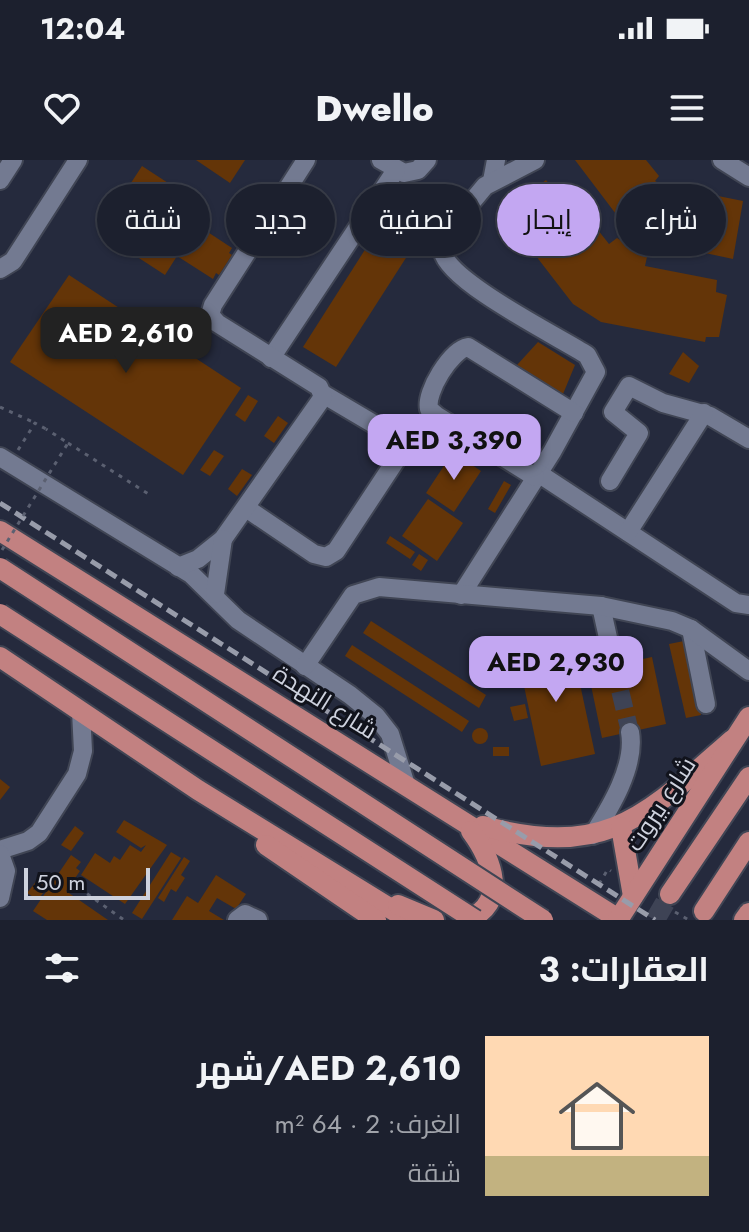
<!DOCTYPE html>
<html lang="ar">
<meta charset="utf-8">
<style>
:root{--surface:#1c202e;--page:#292d3a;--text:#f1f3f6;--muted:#a0a3aa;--line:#3a3e4a;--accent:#c3a7f2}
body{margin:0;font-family:Jost,Cairo,sans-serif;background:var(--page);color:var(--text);direction:rtl;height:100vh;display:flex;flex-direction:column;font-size:30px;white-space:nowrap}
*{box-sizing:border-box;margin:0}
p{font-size:26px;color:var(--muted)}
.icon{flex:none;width:44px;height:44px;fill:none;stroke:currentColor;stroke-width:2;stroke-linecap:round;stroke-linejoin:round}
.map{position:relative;height:760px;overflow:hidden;direction:ltr}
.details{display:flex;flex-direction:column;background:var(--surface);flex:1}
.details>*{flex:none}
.top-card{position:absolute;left:24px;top:24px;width:702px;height:72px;direction:rtl;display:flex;gap:16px}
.scale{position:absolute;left:24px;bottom:20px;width:126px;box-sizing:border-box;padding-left:8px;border:4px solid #ced2de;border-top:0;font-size:22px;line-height:28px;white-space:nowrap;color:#ced2de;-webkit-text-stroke:6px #11131c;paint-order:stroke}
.price{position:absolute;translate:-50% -68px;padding:0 18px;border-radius:16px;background:var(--accent);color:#111;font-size:26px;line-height:52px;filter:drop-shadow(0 2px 4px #0008)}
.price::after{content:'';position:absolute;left:50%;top:48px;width:24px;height:18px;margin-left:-12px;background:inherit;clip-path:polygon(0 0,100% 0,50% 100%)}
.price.selected{background:#222;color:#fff}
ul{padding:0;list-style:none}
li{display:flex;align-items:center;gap:24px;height:200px;padding:0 40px}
li span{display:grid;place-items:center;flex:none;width:224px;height:160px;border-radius:0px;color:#555}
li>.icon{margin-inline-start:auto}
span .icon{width:96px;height:96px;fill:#fffc;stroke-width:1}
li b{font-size:34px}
h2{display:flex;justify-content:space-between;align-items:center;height:96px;padding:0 40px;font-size:34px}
.tag{padding:0 28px;border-radius:36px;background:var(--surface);box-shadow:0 2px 6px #0004,0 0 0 2px var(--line);font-size:28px;line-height:72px}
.tag.selected{background:var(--accent);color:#111}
.status{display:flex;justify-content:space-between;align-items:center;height:56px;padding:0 40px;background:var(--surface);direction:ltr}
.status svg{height:22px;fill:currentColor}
header{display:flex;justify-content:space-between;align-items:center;height:104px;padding:0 40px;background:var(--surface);font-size:36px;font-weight:800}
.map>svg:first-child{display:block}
</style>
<div class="status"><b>12:04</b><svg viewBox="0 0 49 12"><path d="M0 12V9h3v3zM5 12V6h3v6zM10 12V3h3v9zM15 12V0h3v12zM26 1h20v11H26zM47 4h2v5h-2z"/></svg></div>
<header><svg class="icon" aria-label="menu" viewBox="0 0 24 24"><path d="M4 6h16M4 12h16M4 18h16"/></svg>Dwello<svg class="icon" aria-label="heart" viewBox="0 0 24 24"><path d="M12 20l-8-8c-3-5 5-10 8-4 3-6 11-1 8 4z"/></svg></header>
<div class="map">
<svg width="749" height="760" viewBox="0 0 749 760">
<rect width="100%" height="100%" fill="#252a3d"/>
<!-- building -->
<g fill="#643508">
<path d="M 196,0 L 245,0 L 230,23 Z"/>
<path d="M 575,0 L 646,0 L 659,16 L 655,21 L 676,33 L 678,28 L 743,41 L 733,99 L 649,81 L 625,66 Z"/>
<path d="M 142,6 L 208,49 L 197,65 L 232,88 L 229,93 L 232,95 L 219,115 L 216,113 L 213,119 L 177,96 L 165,115 L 99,72 Z"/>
<path d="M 546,20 L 552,28 L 560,22 L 609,84 L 617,78 L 647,97 L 645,106 L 717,120 L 716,132 L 727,135 L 719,177 L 706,177 L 705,182 L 601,162 L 573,144 L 509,61 L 517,55 L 511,47 Z"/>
<path d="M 403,30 L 436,51 L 336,207 L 303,187 Z"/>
<path d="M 69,115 L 241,228 L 183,315 L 10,202 Z"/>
<path d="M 538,182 L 575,205 L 563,234 L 517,205 Z"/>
<path d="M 683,192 L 699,206 L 689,223 L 669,214 Z"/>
<path d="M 248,235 L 258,241 L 245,262 L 235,255 Z"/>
<path d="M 278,256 L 288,263 L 274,283 L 264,276 Z"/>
<path d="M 214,290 L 224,296 L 210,316 L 200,310 Z"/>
<path d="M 453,292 L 481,311 L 454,352 L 426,333 Z"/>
<path d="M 242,309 L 252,315 L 237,336 L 228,329 Z"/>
<path d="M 504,321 L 511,325 L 495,353 L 488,349 Z"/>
<path d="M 428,339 L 463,363 L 437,401 L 402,376 Z"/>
<path d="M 390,376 L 415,392 L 410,399 L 386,383 Z"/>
<path d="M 419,394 L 428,400 L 421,411 L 412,405 Z"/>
<path d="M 371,461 L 486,535 L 479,548 L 363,473 Z"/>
<path d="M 684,481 L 701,555 L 686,558 L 669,484 Z"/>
<path d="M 571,482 L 595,594 L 541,606 L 517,493 Z"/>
<path d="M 352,485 L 469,561 L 462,572 L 345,496 Z"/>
<path d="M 652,497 L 666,564 L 602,578 L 588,511 Z"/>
<path d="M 525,544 L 528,558 L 514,561 L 510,547 Z"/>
<circle cx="480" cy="576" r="8"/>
<rect x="493" y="587" width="16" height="9"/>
<path d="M 0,619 L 10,627 L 0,640 Z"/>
<path d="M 124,660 L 167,685 L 125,744 L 81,715 L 95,693 L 110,703 L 114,696 L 120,700 L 130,685 L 141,692 L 146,685 L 141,688 L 116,672 Z"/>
<path d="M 75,666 L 84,673 L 71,691 L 61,685 Z"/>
<path d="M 171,692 L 181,698 L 142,759 L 132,753 Z"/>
<path d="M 71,695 L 81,702 L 76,708 L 80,711 L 66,731 L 108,760 L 47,760 L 33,751 Z"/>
<path d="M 184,697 L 190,701 L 181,715 L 185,718 L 176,732 L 171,729 L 164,742 L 158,738 Z"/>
<path d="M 41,715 L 51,722 L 38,740 L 27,733 Z"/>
<path d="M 216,715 L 246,734 L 236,749 L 217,738 L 209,751 L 224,760 L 172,760 L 187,736 L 198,743 Z"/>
</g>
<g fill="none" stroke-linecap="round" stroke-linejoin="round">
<!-- minor-tunnel -->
<path stroke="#3e4355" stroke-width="18" stroke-dasharray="18 9" stroke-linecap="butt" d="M 614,505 L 630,572"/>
<!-- major-tunnel -->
<path stroke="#3e4355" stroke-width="20" stroke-dasharray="20 10" stroke-linecap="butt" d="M 655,760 L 670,734"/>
<defs>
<g id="minor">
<path d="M 381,0 L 404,13 L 418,10 L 427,0"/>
<path d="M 722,0 L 749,17"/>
<path d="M 0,20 L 13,0"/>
<path d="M 492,21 L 496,0"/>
<path d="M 452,65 L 443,92 C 447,121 559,177 587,195 L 596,212 L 552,292 L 461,435"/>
<path d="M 446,73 L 485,26 L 535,0"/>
<path d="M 0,109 L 13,101 L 78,0"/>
<path d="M 271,198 L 396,10"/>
<path d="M 0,297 L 191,414 L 238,460 L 350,535 L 376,556 L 390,574 L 405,622"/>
<path d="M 538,313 L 736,443 L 749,445"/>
<path d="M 535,317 L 437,256 L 429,249 C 425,232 451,190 468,187 L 574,253"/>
<path d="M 610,321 L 639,273 L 613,252 L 629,226 L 663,243 L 710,256 L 749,279"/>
<path d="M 246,348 L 314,394 L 326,397 L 336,391 L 398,297 L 401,285 L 394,276 L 323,234"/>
<path d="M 628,372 L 704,253"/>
<path d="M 178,407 L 198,399 L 223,379 L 323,237 L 319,227 L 217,163 L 210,155 L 213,145 L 306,0"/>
<path d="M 215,434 L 223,379"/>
<path d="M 601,446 L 614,505"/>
<path d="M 691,469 L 706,544"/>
<path d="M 305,506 L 353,435 L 379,427 L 601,446 L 672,461 L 691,469 L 749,511"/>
<path d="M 593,675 C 610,648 636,606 630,572"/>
<path d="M 0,690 L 28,681 L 39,673 L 77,614 L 83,591 L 81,551"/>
<path d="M 0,694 L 6,711 L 0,738"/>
<path d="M 237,760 L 245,754 L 258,760"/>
</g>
<g id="major">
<path d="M 0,371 L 620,760"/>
<path d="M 0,497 L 198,630 L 409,760"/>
<path d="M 483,666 C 607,699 644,657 732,580"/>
<path d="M 621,667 L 633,736"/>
<path d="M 266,685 L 376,760"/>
<path d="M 670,734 L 749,617"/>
<path d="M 398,745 L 434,760"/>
<path d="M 704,751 L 749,682"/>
<path d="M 465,760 C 511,745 491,698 471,671"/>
<path d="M 618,760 L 749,557"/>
<path d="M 744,760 L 749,753"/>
</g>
</defs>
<!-- minor casing -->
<use href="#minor" stroke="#404554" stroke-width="22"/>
<!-- major casing -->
<use href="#major" stroke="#404554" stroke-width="24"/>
<!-- path -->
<g stroke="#5b6071" stroke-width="3" stroke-dasharray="4 6" stroke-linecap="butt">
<path d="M 0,247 L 35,263"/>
<path d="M 68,283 L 150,335"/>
<path d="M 18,290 L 35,263 L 46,269"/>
<path d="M 599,724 L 608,709 L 611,711"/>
<path d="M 79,728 L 124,760"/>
<path d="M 675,752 L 689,760"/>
</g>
<!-- minor -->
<use href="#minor" stroke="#737a91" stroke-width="18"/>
<!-- major -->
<use href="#major" stroke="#c28181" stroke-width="20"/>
<!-- rail -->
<path stroke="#989caa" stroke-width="5" stroke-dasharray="12 6" stroke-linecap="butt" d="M 0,343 L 655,760"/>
<defs>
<g id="major-bridge">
<path d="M 0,408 L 543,760"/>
<path d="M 0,454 L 475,760"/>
</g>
</defs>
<!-- major-bridge casing -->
<use href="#major-bridge" stroke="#404554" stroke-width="24" stroke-linecap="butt"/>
<!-- path-bridge -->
<path stroke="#5b6071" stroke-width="3" stroke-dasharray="4 6" stroke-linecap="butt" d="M 2,390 L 68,283 L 46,269"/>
<!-- major-bridge -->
<use href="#major-bridge" stroke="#c28181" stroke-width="20"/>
</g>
<g text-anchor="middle" stroke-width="6" stroke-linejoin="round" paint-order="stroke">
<!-- street labels -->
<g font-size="24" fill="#ced2de" stroke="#11131c">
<text transform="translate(325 542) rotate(32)" y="8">شارع النهدة</text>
<text transform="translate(661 644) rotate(-57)" y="8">شارع بيروت</text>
</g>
</g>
</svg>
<div class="scale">50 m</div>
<b class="price selected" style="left:126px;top:215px">AED 2,610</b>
<b class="price" style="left:454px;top:322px">AED 3,390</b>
<b class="price" style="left:556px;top:544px">AED 2,930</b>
<div class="top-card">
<a class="tag">شراء</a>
<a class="tag selected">إيجار</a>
<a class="tag">تصفية</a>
<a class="tag">جديد</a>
<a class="tag">شقة</a>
</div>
</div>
<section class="details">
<h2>العقارات: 3<svg class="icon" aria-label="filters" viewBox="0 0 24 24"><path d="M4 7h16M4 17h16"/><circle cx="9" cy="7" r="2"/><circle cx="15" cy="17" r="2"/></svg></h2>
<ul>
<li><span style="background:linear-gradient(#ffd9b3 75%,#c2b280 0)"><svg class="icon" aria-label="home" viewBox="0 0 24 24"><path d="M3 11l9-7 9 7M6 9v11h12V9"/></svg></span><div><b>AED 2,610/شهر</b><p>الغرف: 2 · 64 m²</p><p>شقة</p></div></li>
</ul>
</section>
